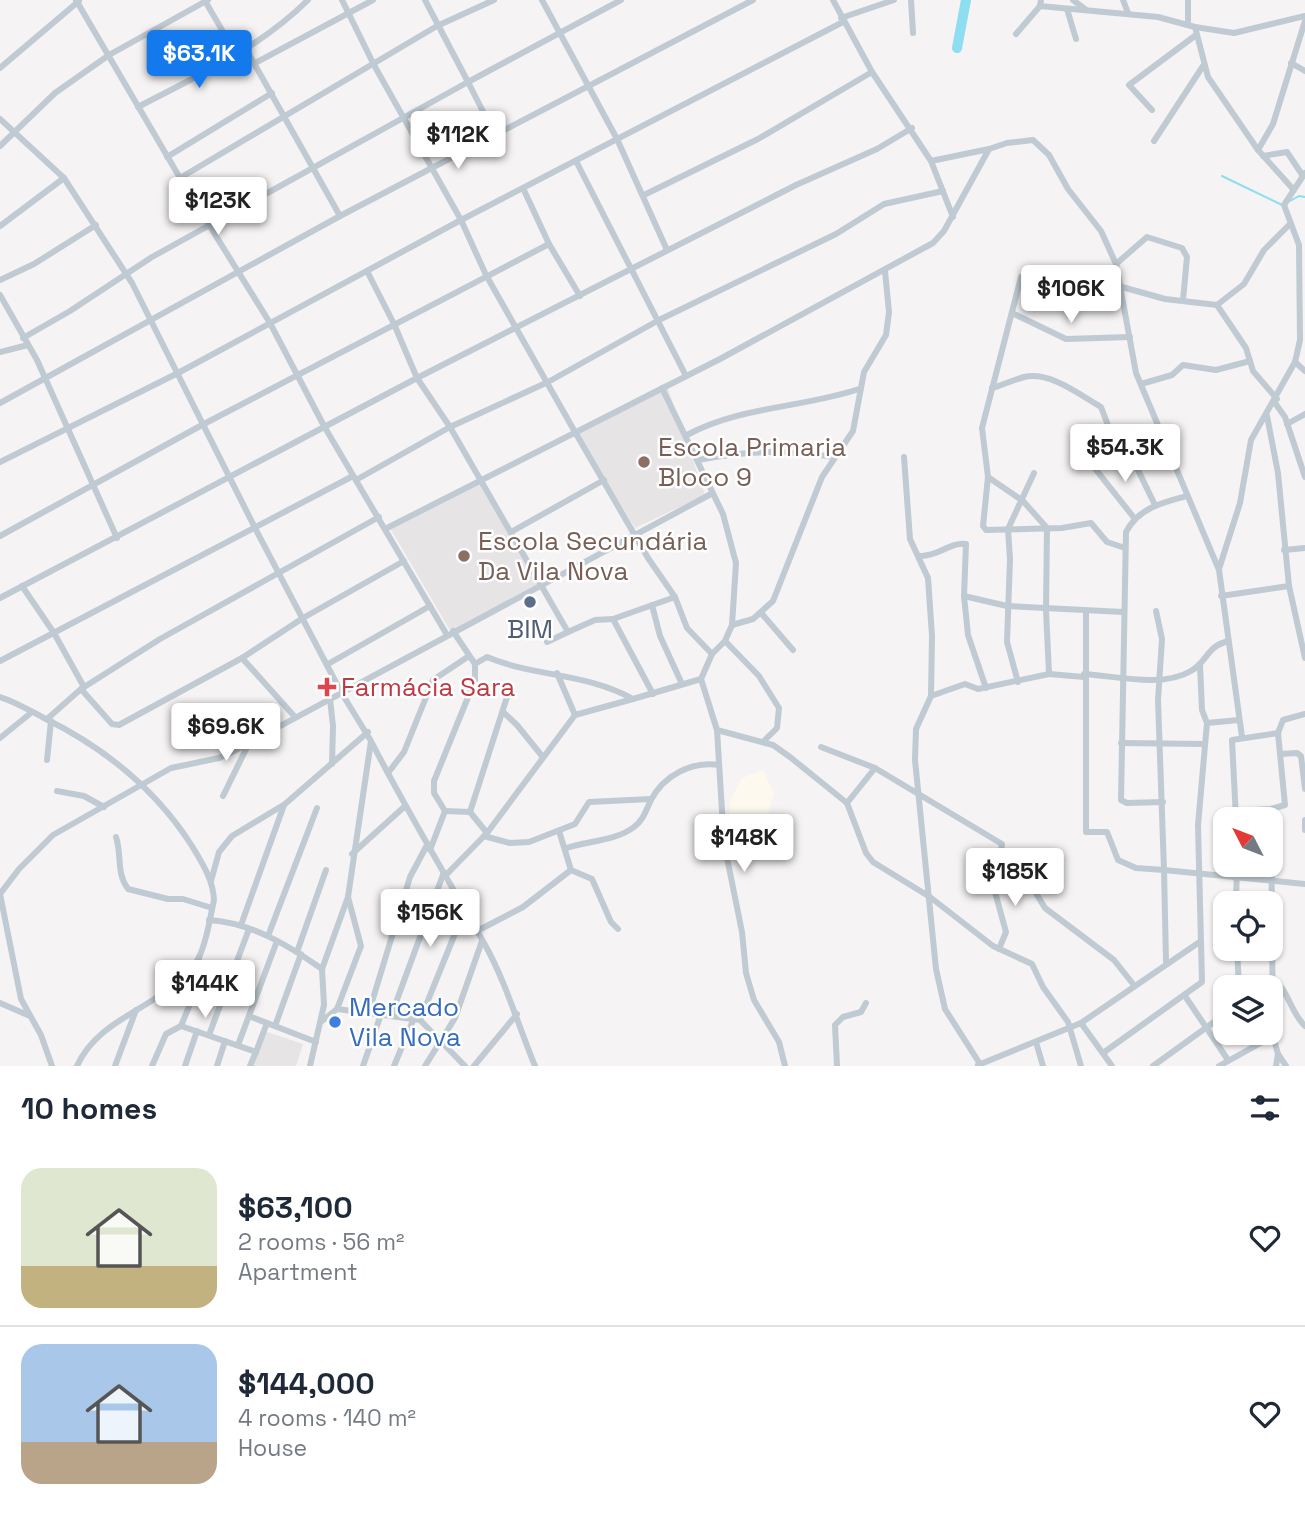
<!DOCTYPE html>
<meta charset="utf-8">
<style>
:root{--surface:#fff;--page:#f6f6f7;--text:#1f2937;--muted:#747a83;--line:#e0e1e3;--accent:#1479ed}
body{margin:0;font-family:"Space Grotesk",sans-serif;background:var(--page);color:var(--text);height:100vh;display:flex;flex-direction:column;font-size:26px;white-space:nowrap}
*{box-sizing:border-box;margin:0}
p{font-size:23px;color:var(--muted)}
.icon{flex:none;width:38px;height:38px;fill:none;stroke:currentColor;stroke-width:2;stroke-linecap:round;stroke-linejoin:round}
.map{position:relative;height:1066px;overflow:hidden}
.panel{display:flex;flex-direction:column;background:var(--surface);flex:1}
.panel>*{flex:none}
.needle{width:46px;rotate:312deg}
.buttons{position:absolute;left:1213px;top:807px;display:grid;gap:14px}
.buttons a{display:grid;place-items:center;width:70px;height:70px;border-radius:14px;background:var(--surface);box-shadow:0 2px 5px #0004;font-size:35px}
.price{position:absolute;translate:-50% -60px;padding:0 16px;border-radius:7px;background:#fff;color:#222;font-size:23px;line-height:46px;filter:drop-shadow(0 2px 4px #0008)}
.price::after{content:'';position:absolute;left:50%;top:42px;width:21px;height:16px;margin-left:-10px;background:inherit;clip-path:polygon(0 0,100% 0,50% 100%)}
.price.active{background:var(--accent);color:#fff}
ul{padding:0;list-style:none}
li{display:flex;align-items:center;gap:21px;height:175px;padding:0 21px}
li+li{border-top:2px solid var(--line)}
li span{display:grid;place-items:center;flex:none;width:196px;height:140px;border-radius:21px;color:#555}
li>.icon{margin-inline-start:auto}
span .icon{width:84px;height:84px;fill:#fffc;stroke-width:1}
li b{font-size:30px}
h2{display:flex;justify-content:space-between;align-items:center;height:84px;padding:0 21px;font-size:30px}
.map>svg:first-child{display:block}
</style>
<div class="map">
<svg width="1305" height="1066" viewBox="0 0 1305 1066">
<rect width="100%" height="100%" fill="#f5f3f3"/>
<!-- commercial -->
<path fill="#fdf9ee" d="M 763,770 L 774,794 L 751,865 L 738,864 L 728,848 L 730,801 L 742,778 Z"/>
<!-- education -->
<g fill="#e6e4e5">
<path d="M 666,383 L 705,495 L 635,528 L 575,430 Z"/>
<path d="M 481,479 L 537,585 L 451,632 L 390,528 Z"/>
<path d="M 261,1030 L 303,1044 L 296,1066 L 249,1066 Z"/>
</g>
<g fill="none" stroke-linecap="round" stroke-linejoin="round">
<!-- stream -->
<g stroke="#8ddef0" stroke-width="2">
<path d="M 1222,176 L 1282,205"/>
<path d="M 1290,201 L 1299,196 L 1305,197"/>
</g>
<!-- river -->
<path stroke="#8ddef0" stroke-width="10" d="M 957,48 L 966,0"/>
<!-- minor -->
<g stroke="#c0cad2" stroke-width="6">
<path d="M 76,0 L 180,178 L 270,323 L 324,426 L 447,635"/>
<path d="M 342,0 L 374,65 L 461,220 L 486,275 L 575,432 L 648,558 L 675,597 L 687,628 L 712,654"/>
<path d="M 542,0 L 617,139 L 667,250"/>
<path d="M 833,0 L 872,72 L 931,161 L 953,217"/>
<path d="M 911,0 L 913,33"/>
<path d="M 1041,0 L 1040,6 L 1158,17 L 1195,27 L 1234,33 L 1305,16"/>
<path d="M 1073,0 L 1085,9"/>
<path d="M 1123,0 L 1128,13"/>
<path d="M 205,1 L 232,47 L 242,51"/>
<path d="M 1067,9 L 1076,39"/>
<path d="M 841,18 L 894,0"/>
<path d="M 1188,25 L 1188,0"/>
<path d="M 1195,27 L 1208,77 L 1258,150 L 1293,189"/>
<path d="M 1016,34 L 1040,6"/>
<path d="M 246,49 L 340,216"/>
<path d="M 255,63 L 373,0"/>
<path d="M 1291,63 L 1305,71"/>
<path d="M 0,68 L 79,1"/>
<path d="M 138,107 C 197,76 260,48 308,0"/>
<path d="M 1152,110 L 1129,85 L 1196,35"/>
<path d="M 0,119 L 64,178 L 132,283 L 254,526 L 341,692 L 371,741 L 348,897 L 322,969 L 324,1005 L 310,1066"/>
<path d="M 495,135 L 468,82 L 621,0"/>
<path d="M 1154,141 L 1203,66"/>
<path d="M 0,146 L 55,93 L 109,55 L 208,0"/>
<path d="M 1258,150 L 1273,124 L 1305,21"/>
<path d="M 1263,156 L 1287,152 L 1303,176"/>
<path d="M 167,157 L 272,93"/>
<path d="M 576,161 L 686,376"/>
<path d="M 931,161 L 989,149"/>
<path d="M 180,178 L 437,26 L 494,0"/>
<path d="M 644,195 L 758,139 L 872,72"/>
<path d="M 0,226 L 64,178"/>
<path d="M 549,244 L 580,296"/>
<path d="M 1116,264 L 1147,237 L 1182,248 L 1187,257 L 1183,300"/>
<path d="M 367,271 L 394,324 L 417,378 L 450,427 L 568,632 L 595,620 L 613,619 L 653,694"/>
<path d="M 1021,277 L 982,428 L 988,477 L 983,526 L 986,530 L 1062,528 L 1091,523 L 1107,542 L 1125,548"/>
<path d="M 0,280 L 34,264 L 96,225"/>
<path d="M 1122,287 L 1165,299 L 1217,305 L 1244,284 L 1264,250 L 1290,224"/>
<path d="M 0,295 L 37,360 L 117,538"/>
<path d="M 1217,305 L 1246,348 L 1253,371 L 1277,399"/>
<path d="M 1012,313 L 1066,339 L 1130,337"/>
<path d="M 23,338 L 70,311 L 152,257 L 468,82 L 425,0"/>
<path d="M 0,352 L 28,345"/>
<path d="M 1295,362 L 1305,371"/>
<path d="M 1141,384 L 1172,375 L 1183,365 L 1216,370 L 1250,361"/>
<path d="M 992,388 C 1003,385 1013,380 1024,377 C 1050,371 1080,395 1101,407 L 1112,436 L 1137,468 L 1155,505"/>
<path d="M 0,403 L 340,216 L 753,0"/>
<path d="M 1275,403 L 1285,417 L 1305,477"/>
<path d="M 1267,416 L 1278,473 L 1289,586 L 1305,658"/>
<path d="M 1287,424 L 1305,414"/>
<path d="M 687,435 C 741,406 802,408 859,389"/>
<path d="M 904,457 L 910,539 L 928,578 L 932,636 L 931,696 L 916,729 L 915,760 L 936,969 L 945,1009 L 980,1064"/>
<path d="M 698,460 C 750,450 782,450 834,457"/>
<path d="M 0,462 L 178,373 L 461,220 L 843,22"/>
<path d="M 1093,466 L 1135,519"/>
<path d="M 988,477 L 1023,501 L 1047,528 L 1046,610 L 1049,674"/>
<path d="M 356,480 L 450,427 L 548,382 L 659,320 L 836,234 L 884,204 L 943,191"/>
<path d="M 385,529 L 720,359 L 933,243 L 944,231 L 989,149 L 1007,143 L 1033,140 L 1049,155 L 1068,189 L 1101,231 L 1116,264 L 1136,373 L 1219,570 L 1242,737"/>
<path d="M 511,532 L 604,480"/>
<path d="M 0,536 L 202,425 L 549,244 L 523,188"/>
<path d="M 1284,550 L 1305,548"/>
<path d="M 920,556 C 937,557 950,542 966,544 L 964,596 L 968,635 L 986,688"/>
<path d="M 1219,569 L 1240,503 L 1251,440 L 1295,362 L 1300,340 L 1299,245 L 1284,205 L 1305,173"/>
<path d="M 22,586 L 54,633 L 84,687"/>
<path d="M 964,596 L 1007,606 L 1123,612"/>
<path d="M 1221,596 L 1289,586"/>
<path d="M 0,598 L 417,378 L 796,185 L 877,149 L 912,128"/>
<path d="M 652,605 L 660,636 L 682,684"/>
<path d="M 1156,611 L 1162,639 L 1158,700 L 1164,870 L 1305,884"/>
<path d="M 1086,612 L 1086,832 L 1107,832 L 1118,860 L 1136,868 L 1164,870 L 1166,962"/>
<path d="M 762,614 L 793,650"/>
<path d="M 613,619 L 675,597"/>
<path d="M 732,625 L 753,619 L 773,601 L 822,477 L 853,431 L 864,372 L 886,335 L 889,312 L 885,271"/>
<path d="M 453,631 L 475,664 L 487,657 C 535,677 587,673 633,699 L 701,679 L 712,654 L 725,641 L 732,625 L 736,563 L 723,514 L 662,388"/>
<path d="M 725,641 L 759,676 L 779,708 L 777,728 L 763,742"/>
<path d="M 547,642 L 568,632"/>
<path d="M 242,658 L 295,717"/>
<path d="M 0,661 L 353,476"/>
<path d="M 328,664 L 430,606"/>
<path d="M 1200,665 L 1202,710 L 1207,723"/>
<path d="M 557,673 L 575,715"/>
<path d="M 1084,674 C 1117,676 1162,688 1191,671 C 1208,661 1206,647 1228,641"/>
<path d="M 701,679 L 717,730 L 724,843 L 742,932 L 746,973 L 754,1000 L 779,1042 L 785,1066"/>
<path d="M 1018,682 L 1007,642 L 1010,559 L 1008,529 L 1034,473"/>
<path d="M 81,689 L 112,724 L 119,725 L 242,658 L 303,618 L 404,561"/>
<path d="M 931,696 L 965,684 L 978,689 L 1049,674 L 1084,677"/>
<path d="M 0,697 C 16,702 29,710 44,718 C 105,748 155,788 192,846 C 202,863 213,879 214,900 C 210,918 207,941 199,957 C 197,963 190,969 185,974 C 153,1010 98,1019 77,1066"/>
<path d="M 330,699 L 333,726 L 332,764"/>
<path d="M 504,713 L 517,725 L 542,756"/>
<path d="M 47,719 L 81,689 L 160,639 L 379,517"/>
<path d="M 717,730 L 773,745 L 790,757 L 847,803 L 866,853 L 873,862 L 930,897 L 993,946 L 1032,964 L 1043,987 L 1068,1022 L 1081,1066"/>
<path d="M 1278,733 L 1283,720 L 1305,714"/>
<path d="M 0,738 L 32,712"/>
<path d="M 372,743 C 407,811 446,876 484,943 C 506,982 518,1025 535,1066"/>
<path d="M 1121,743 L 1205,744"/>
<path d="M 821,747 L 875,768 L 1002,844 L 995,892 L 1006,932 L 999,949"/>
<path d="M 1280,754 L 1297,753 L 1301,756 L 1305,789"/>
<path d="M 47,760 L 51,721"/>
<path d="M 388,773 L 404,752 L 433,680 L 469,656"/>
<path d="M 57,791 L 84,796 L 104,807"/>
<path d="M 223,796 L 250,741"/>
<path d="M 1163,802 L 1127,803 L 1121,800 L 1126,532 C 1138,508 1164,502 1187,496"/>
<path d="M 847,803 L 875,768"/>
<path d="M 445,811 L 470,812 L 487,833"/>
<path d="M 1236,811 L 1271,809"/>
<path d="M 470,812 L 508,694"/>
<path d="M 1236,819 L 1232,740 L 1278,733 L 1285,805 L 1271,809 L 1273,1036 L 1278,1054 L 1286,1066"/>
<path d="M 1305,820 L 1305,830"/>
<path d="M 559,831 L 571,870 L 592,879 L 611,922 L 618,929"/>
<path d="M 484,836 L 510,843 L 529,842 L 575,824 L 589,802 L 651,799"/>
<path d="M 116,837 C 122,855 116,873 128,889 L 168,899 L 183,899 L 212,908"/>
<path d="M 567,848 C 587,841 616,841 634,827 C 643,821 646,810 651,800 C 664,775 692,761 719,765"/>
<path d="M 430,850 L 445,811 L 434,793 L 434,781 L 475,680 L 475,664"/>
<path d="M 352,854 L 404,807"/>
<path d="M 1001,859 L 1031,885 L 1045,908 L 1114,960 L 1133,984"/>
<path d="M 446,875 L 487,833 L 575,715 L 633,699"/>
<path d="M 211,881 L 219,852 L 232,836 L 285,804 L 368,732"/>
<path d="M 0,894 L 19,869 L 53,835 L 171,768 L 219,758 L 232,752 L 711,494"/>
<path d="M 0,894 L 21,999 L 41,1035 L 52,1066"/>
<path d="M 1236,903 L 1237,864"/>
<path d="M 209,920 C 252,923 288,945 322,969"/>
<path d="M 241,925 L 284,805"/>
<path d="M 477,931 L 523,907 L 571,870"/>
<path d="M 268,936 L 317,808"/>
<path d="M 1237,948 L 1239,987"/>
<path d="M 297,952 L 326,870"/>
<path d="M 1274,979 C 1289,992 1291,1013 1305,1026"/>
<path d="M 1185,996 L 1228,1060"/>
<path d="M 0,1003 L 30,1016"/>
<path d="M 337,1009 L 420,1020 L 465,1066"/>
<path d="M 368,1015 L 410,877 L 427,845"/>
<path d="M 249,1016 L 316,1042"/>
<path d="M 391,1016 L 444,872"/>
<path d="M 420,1020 L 465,909"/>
<path d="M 322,1021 L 337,1009 L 361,946 L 348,897"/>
<path d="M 1081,1023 L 1112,1066"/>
<path d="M 181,1026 L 197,987 L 199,958"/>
<path d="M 275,1026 L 301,954"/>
<path d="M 209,1035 L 249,929"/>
<path d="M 1036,1042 L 1043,1066"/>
<path d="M 238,1045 L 277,941"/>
<path d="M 256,1052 L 267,1023"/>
<path d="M 1103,1053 L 1202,982 L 1198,825 L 1207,723 L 1239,720"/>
<path d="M 978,1065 L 1081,1023 L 1201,941"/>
<path d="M 115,1066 L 136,1010"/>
<path d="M 152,1066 L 166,1034 L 181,1026 L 256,1052 L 250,1066"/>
<path d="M 185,1066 L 197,1031"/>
<path d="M 217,1066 L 225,1041"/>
<path d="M 363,1066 L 380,1017"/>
<path d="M 394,1066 L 414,1018"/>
<path d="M 425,1066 L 455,1018 L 482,941"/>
<path d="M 474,1066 L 517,1014"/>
<path d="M 837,1066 L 835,1025 L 843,1017 L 861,1012 L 866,1003"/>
<path d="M 1153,1066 L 1225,1014"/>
<path d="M 1219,1066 L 1273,1036"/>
<path d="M 1276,1066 L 1278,1054"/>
</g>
</g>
<!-- markers -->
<g fill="#8d6e63" stroke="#fff" stroke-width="2.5">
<circle cx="644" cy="462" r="7"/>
<circle cx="464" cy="556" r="7"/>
</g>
<circle fill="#5c6f8a" stroke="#fff" stroke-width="2.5" cx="530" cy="602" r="7"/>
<path fill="#e0444e" stroke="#fff" stroke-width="2.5" d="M323.5 676.5h7v7h7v7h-7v7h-7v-7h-7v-7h7z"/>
<circle fill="#3f7fe0" stroke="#fff" stroke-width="2.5" cx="335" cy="1022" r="7"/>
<g text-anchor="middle" stroke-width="5" stroke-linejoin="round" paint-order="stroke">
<!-- education labels -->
<g font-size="26" fill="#785e54" stroke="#fff" text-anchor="start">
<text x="658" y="456">Escola Primaria<tspan x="658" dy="30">Bloco 9</tspan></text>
<text x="478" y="550">Escola Secundária<tspan x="478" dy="30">Da Vila Nova</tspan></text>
</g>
<!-- service labels -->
<g font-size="26" fill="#4e5e75" stroke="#fff">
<text x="530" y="638">BIM</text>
</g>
<!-- health labels -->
<g font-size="26" fill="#be3a42" stroke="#fff" text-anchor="start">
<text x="341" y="696">Farmácia Sara</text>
</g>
<!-- shop labels -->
<g font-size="26" fill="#366cbe" stroke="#fff" text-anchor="start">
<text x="349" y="1016">Mercado<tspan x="349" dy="30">Vila Nova</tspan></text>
</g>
</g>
</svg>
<div class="buttons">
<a><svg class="needle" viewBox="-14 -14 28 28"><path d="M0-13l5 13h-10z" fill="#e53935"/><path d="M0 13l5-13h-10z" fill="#747a83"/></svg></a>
<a><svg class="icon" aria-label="locate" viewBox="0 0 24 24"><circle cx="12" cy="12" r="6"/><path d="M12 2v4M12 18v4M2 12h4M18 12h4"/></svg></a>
<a><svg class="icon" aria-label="layers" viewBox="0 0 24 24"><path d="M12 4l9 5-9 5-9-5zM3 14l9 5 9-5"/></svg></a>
</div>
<b class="price active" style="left:199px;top:90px">$63.1K</b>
<b class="price" style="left:458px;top:171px">$112K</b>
<b class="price" style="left:218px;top:237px">$123K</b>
<b class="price" style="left:1071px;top:325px">$106K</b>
<b class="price" style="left:1125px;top:484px">$54.3K</b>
<b class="price" style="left:226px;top:763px">$69.6K</b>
<b class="price" style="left:744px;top:874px">$148K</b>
<b class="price" style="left:1015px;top:908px">$185K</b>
<b class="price" style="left:430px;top:949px">$156K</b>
<b class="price" style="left:205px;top:1020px">$144K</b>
</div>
<section class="panel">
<h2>10 homes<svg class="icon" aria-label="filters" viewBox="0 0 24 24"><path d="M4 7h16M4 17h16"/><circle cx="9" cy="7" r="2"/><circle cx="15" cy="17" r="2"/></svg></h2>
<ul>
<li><span style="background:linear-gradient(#dfe7d0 70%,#c2b280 0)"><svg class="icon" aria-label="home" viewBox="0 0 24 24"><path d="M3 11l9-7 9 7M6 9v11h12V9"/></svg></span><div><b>$63,100</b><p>2 rooms · 56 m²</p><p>Apartment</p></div><svg class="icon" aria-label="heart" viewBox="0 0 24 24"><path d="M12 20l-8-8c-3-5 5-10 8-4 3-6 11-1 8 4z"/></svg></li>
<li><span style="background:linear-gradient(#a9c7e8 70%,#b9a48a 0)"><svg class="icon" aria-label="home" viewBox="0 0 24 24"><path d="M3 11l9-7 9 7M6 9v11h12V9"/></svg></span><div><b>$144,000</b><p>4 rooms · 140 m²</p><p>House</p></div><svg class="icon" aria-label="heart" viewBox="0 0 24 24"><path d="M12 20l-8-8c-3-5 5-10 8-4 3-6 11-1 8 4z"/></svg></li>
</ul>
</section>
